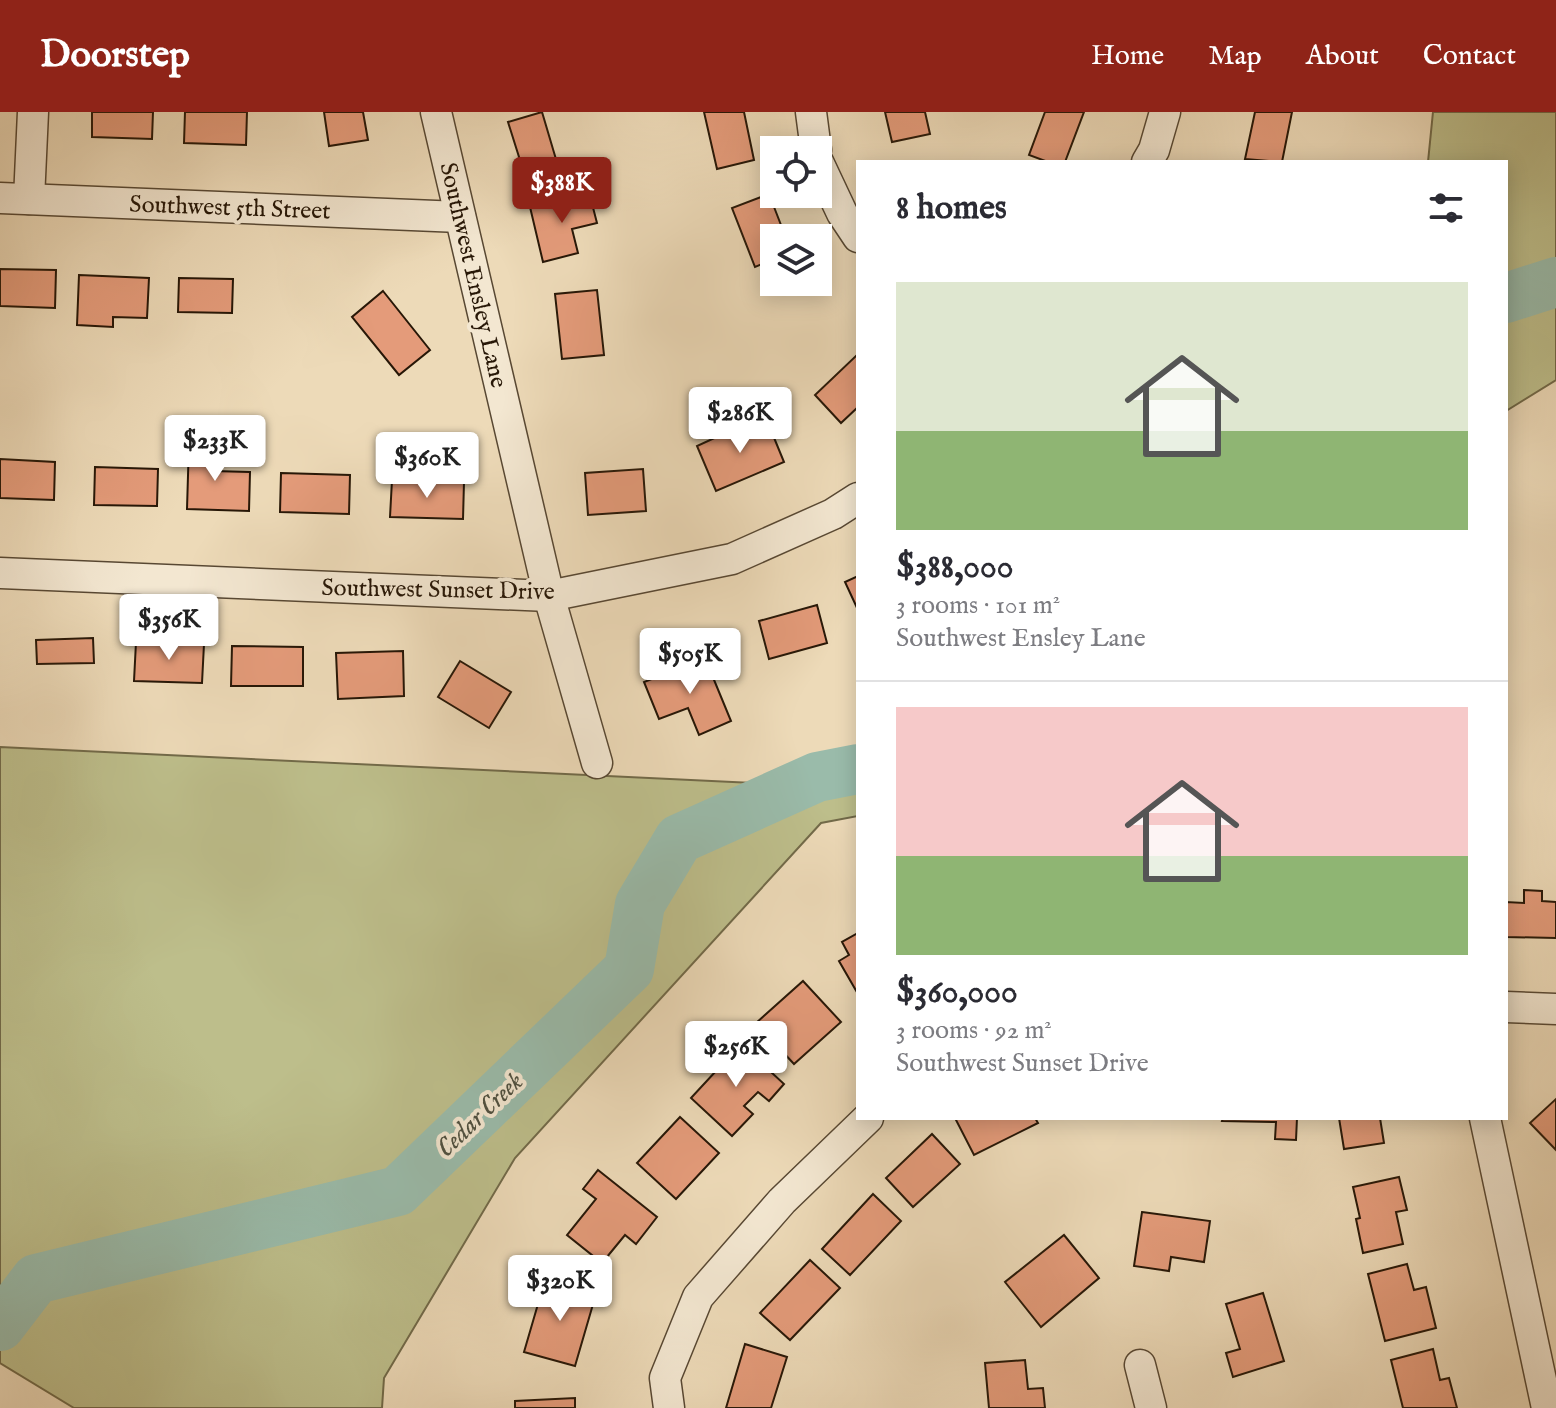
<!DOCTYPE html>
<meta charset="utf-8">
<style>
:root{--surface:#fff;--page:#f7f7f7;--text:#2b2b33;--muted:#7c7c81;--line:#e1e1e2;--accent:#8f2418}
body{margin:0;font-family:"IM FELL English",serif;background:var(--page);color:var(--text);height:100vh;display:flex;flex-direction:column;font-size:30px;white-space:nowrap}
*{box-sizing:border-box;margin:0}
p{font-size:26px;color:var(--muted)}
.icon{flex:none;width:44px;height:44px;fill:none;stroke:currentColor;stroke-width:2;stroke-linecap:round;stroke-linejoin:round}
.map{position:relative;flex:1;overflow:hidden}
.drawer{position:absolute;left:856px;top:48px;width:652px;height:960px;display:flex;flex-direction:column;background:var(--surface);border-radius:0px;box-shadow:0 4px 20px #0003}
.drawer>*{flex:none}
.tools{position:absolute;left:760px;top:24px;display:grid;gap:16px}
.tools a{display:grid;place-items:center;width:72px;height:72px;border-radius:0px;background:var(--surface);box-shadow:0 4px 20px #0003;font-size:40px}
.price{position:absolute;translate:-50% -68px;padding:0 18px;border-radius:8px;background:#fff;color:#222;font-size:26px;line-height:52px;filter:drop-shadow(0 2px 4px #0008)}
.price::after{content:'';position:absolute;left:50%;top:48px;width:24px;height:18px;margin-left:-12px;background:inherit;clip-path:polygon(0 0,100% 0,50% 100%)}
.price.active{background:var(--accent);color:#fff}
ul{padding:0;list-style:none}
li{display:grid;align-content:center;gap:16px;height:424px;padding:0 40px}
li+li{border-top:2px solid var(--line)}
li span{display:grid;place-items:center;height:248px;border-radius:0px;color:#555}
li>.icon{margin-inline-start:auto}
span .icon{width:144px;height:144px;fill:#fffc;stroke-width:1}
li b{font-size:34px}
h2{display:flex;justify-content:space-between;align-items:center;height:96px;padding:0 40px;font-size:34px}
header{display:flex;align-items:center;gap:48px;box-sizing:border-box;height:112px;padding:0 40px;background:var(--accent);color:#fff}
header strong{font-size:38px}
nav{display:flex;gap:44px;margin-inline-start:auto;font-size:28px}
.map>svg:first-child{display:block}
</style>
<header>
<strong>Doorstep</strong>
<nav><a>Home</a><a>Map</a><a>About</a><a>Contact</a></nav>
</header>
<div class="map">
<svg width="1556" height="1296" viewBox="0 0 1556 1296">
<rect width="100%" height="100%" fill="#eddab8"/>
<filter id="stains"><feTurbulence type="fractalNoise" baseFrequency=".0025" numOctaves="4"/><feColorMatrix values="0 0 0 0 .2 0 0 0 0 .09 0 0 0 0 .02 0 0 0 .5 -.17"/></filter>
<radialGradient id="worn" r=".72"><stop offset=".6" stop-color="#630" stop-opacity="0"/><stop offset="1" stop-color="#630" stop-opacity=".3"/></radialGradient>
<!-- green -->
<g fill="#bdbe8b" stroke="#726a49" stroke-width="2">
<path d="M 1433,0 L 1556,0 L 1556,268 L 1506,299 L 1506,50 L 1428,50 Z"/>
<path d="M 0,635 L 858,676 L 858,704 L 821,711 L 515,1046 L 384,1266 L 382,1296 L 74,1296 L 0,1251 Z"/>
</g>
<g fill="none" stroke-linecap="round" stroke-linejoin="round">
<!-- river -->
<g stroke="#9abbaa" stroke-width="50">
<path d="M 1506,186 L 1556,170"/>
<path d="M 0,1214 L 36,1167 L 398,1079 L 629,857 L 640,792 L 679,727 L 817,665 L 858,657"/>
</g>
</g>
<!-- building -->
<g fill="#e49b7a" stroke="#271707" stroke-width="2">
<path d="M 92,0 L 153,0 L 152,27 L 92,25 Z"/>
<path d="M 185,0 L 247,0 L 246,33 L 184,31 Z"/>
<path d="M 324,0 L 363,0 L 368,28 L 329,34 Z"/>
<path d="M 542,0 L 558,54 L 525,64 L 508,10 Z"/>
<path d="M 704,0 L 744,0 L 754,48 L 717,57 Z"/>
<path d="M 885,0 L 925,0 L 930,22 L 892,30 Z"/>
<path d="M 1045,0 L 1084,0 L 1065,50 L 1048,50 L 1029,43 Z"/>
<path d="M 1255,0 L 1292,0 L 1282,50 L 1245,47 Z"/>
<path d="M 589,80 L 597,111 L 572,117 L 578,141 L 543,150 L 530,95 Z"/>
<path d="M 769,82 L 786,126 L 774,126 L 774,147 L 755,155 L 732,96 Z"/>
<path d="M 0,157 L 56,158 L 55,196 L 0,194 Z"/>
<path d="M 79,163 L 149,166 L 147,206 L 113,205 L 113,215 L 77,213 Z"/>
<path d="M 179,166 L 233,167 L 232,201 L 178,200 Z"/>
<path d="M 597,178 L 604,243 L 562,247 L 555,182 Z"/>
<path d="M 383,179 L 430,238 L 399,263 L 352,205 Z"/>
<path d="M 858,242 L 858,295 L 841,311 L 815,283 Z"/>
<path d="M 768,311 L 784,350 L 716,379 L 697,334 L 736,316 L 739,323 Z"/>
<path d="M 189,330 L 215,330 L 214,359 L 250,360 L 249,399 L 187,397 Z"/>
<path d="M 0,347 L 55,350 L 54,388 L 0,386 Z"/>
<path d="M 95,355 L 158,357 L 157,394 L 94,393 Z"/>
<path d="M 643,357 L 646,399 L 588,403 L 585,361 Z"/>
<path d="M 281,361 L 350,363 L 349,402 L 280,400 Z"/>
<path d="M 392,368 L 464,370 L 463,407 L 390,405 Z"/>
<path d="M 858,464 L 858,498 L 845,470 Z"/>
<path d="M 817,493 L 827,531 L 769,547 L 759,509 Z"/>
<path d="M 93,526 L 94,551 L 37,552 L 36,528 Z"/>
<path d="M 136,530 L 204,532 L 202,571 L 134,569 Z"/>
<path d="M 232,534 L 303,535 L 303,574 L 231,574 Z"/>
<path d="M 403,539 L 404,584 L 338,587 L 336,541 Z"/>
<path d="M 705,546 L 731,609 L 699,623 L 688,596 L 659,607 L 644,570 Z"/>
<path d="M 460,549 L 511,580 L 489,616 L 438,585 Z"/>
<path d="M 1524,778 L 1542,779 L 1542,789 L 1556,790 L 1556,826 L 1506,825 L 1506,790 L 1524,791 Z"/>
<path d="M 858,821 L 858,882 L 839,849 L 849,843 L 842,830 Z"/>
<path d="M 803,869 L 841,910 L 794,952 L 756,911 Z"/>
<path d="M 741,932 L 784,972 L 769,989 L 758,980 L 744,994 L 753,1002 L 732,1024 L 691,986 Z"/>
<path d="M 1556,987 L 1556,1038 L 1530,1011 Z"/>
<path d="M 680,1005 L 719,1041 L 676,1087 L 637,1051 Z"/>
<path d="M 955,1006 L 1035,1006 L 1038,1011 L 974,1043 Z"/>
<path d="M 1223,1006 L 1297,1006 L 1296,1028 L 1275,1027 L 1276,1010 L 1222,1009 Z"/>
<path d="M 1339,1006 L 1380,1006 L 1384,1031 L 1344,1037 Z"/>
<path d="M 932,1022 L 960,1052 L 913,1095 L 886,1066 Z"/>
<path d="M 598,1058 L 657,1105 L 636,1132 L 625,1123 L 602,1151 L 567,1123 L 596,1087 L 583,1077 Z"/>
<path d="M 1399,1065 L 1407,1098 L 1396,1100 L 1403,1132 L 1363,1141 L 1356,1107 L 1360,1106 L 1353,1075 Z"/>
<path d="M 873,1082 L 901,1109 L 850,1163 L 822,1137 Z"/>
<path d="M 1142,1100 L 1210,1109 L 1204,1150 L 1171,1145 L 1169,1159 L 1134,1154 Z"/>
<path d="M 1064,1123 L 1099,1166 L 1041,1215 L 1005,1170 Z"/>
<path d="M 810,1148 L 840,1176 L 790,1228 L 760,1201 Z"/>
<path d="M 1407,1152 L 1414,1178 L 1426,1175 L 1436,1216 L 1385,1229 L 1368,1162 Z"/>
<path d="M 545,1168 L 596,1182 L 575,1254 L 524,1240 Z"/>
<path d="M 1263,1181 L 1284,1249 L 1233,1265 L 1226,1241 L 1240,1237 L 1226,1192 Z"/>
<path d="M 745,1232 L 787,1245 L 771,1296 L 726,1296 Z"/>
<path d="M 1433,1237 L 1440,1268 L 1449,1266 L 1457,1296 L 1403,1296 L 1391,1248 Z"/>
<path d="M 1025,1248 L 1028,1277 L 1043,1276 L 1045,1296 L 989,1296 L 985,1251 Z"/>
<path d="M 575,1286 L 575,1296 L 515,1296 L 515,1289 Z"/>
</g>
<g fill="none" stroke-linecap="round" stroke-linejoin="round">
<defs>
<g id="minor">
<path d="M 436,0 L 549,484 L 597,651"/>
<path d="M 811,0 L 816,38"/>
<path d="M 818,50 L 842,101 L 858,125"/>
<path d="M 1147,50 L 1154,38 L 1165,0"/>
<path d="M 0,86 L 460,105"/>
<path d="M 29,87 L 33,0"/>
<path d="M 0,461 L 549,484 L 732,447 L 833,402 L 858,386"/>
<path d="M 1506,895 L 1556,897"/>
<path d="M 1485,1006 L 1547,1296"/>
<path d="M 1140,1253 L 1151,1296"/>
<path d="M 669,1296 L 665,1266 L 698,1185 L 782,1089 L 868,1006"/>
</g>
</defs>
<!-- minor casing -->
<use href="#minor" stroke="#584833" stroke-width="33"/>
<!-- minor -->
<use href="#minor" stroke="#f3e7d1" stroke-width="30"/>
</g>
<g text-anchor="middle" stroke-width="8" stroke-linejoin="round" paint-order="stroke">
<!-- street labels -->
<g font-size="24" fill="#271707" stroke="#f3e7d1">
<text transform="translate(230 95) rotate(2)" y="8">Southwest 5th Street</text>
<text transform="translate(474 163) rotate(77)" y="8">Southwest Ensley Lane</text>
<text transform="translate(438 477) rotate(1)" y="8">Southwest Sunset Drive</text>
</g>
<!-- water labels -->
<g font-size="26" font-style="italic" fill="#4f5040" stroke="#f3e7d1">
<text transform="translate(479 1002) rotate(-44)" y="9">Cedar Creek</text>
</g>
</g>
<rect width="100%" height="100%" filter="url(#stains)"/>
<rect width="100%" height="100%" fill="url(#worn)"/>
</svg>
<div class="tools">
<a><svg class="icon" aria-label="locate" viewBox="0 0 24 24"><circle cx="12" cy="12" r="6"/><path d="M12 2v4M12 18v4M2 12h4M18 12h4"/></svg></a>
<a><svg class="icon" aria-label="layers" viewBox="0 0 24 24"><path d="M12 4l9 5-9 5-9-5zM3 14l9 5 9-5"/></svg></a>
</div>
<b class="price active" style="left:562px;top:113px">$388K</b>
<b class="price" style="left:740px;top:343px">$286K</b>
<b class="price" style="left:215px;top:371px">$233K</b>
<b class="price" style="left:427px;top:388px">$360K</b>
<b class="price" style="left:169px;top:550px">$356K</b>
<b class="price" style="left:690px;top:584px">$505K</b>
<b class="price" style="left:736px;top:977px">$256K</b>
<b class="price" style="left:560px;top:1211px">$320K</b>
<section class="drawer">
<h2>8 homes<svg class="icon" aria-label="filters" viewBox="0 0 24 24"><path d="M4 7h16M4 17h16"/><circle cx="9" cy="7" r="2"/><circle cx="15" cy="17" r="2"/></svg></h2>
<ul>
<li><span style="background:linear-gradient(#dfe7d0 60%,#8fb573 0)"><svg class="icon" aria-label="home" viewBox="0 0 24 24"><path d="M3 11l9-7 9 7M6 9v11h12V9"/></svg></span><div><b>$388,000</b><p>3 rooms · 101 m²</p><p>Southwest Ensley Lane</p></div></li>
<li><span style="background:linear-gradient(#f6c9c9 60%,#8fb573 0)"><svg class="icon" aria-label="home" viewBox="0 0 24 24"><path d="M3 11l9-7 9 7M6 9v11h12V9"/></svg></span><div><b>$360,000</b><p>3 rooms · 92 m²</p><p>Southwest Sunset Drive</p></div></li>
</ul>
</section>
</div>
